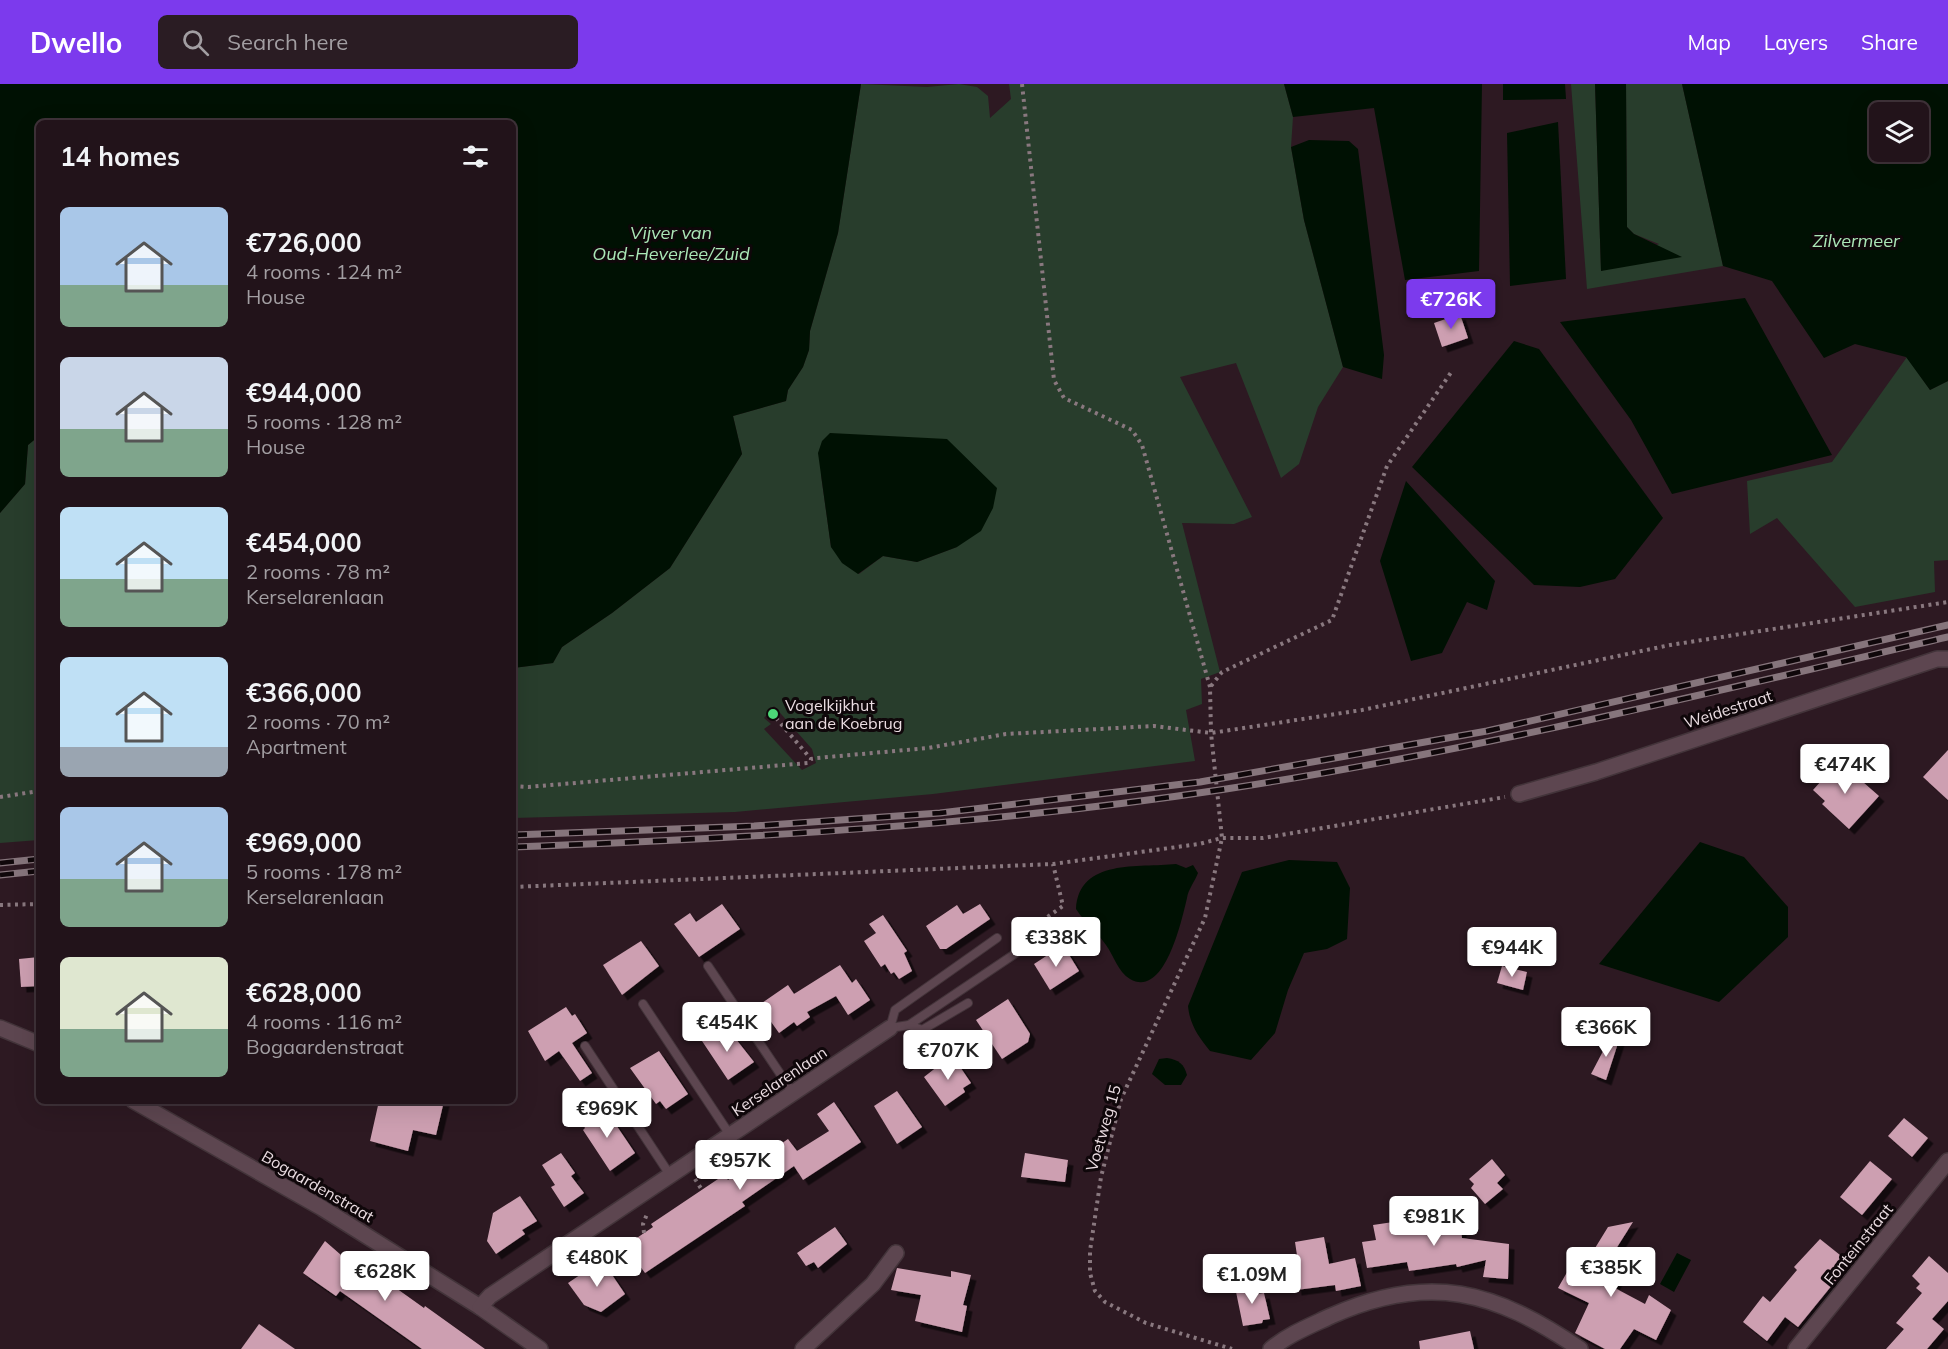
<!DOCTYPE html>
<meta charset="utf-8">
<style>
:root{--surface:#22131a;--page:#2a1c23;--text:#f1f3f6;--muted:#a29ea2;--line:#3f3239;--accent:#7c3aed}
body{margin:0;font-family:Mulish,sans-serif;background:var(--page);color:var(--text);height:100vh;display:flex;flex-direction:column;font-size:22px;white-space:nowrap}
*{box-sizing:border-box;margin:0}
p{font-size:20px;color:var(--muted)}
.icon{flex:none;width:33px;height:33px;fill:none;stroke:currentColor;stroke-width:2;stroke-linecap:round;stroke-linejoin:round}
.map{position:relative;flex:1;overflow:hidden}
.panel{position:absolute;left:36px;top:36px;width:480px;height:984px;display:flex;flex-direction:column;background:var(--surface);border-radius:9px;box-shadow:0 6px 24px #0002,0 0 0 2px var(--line)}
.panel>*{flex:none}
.buttons{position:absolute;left:1869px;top:18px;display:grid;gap:12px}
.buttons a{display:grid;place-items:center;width:60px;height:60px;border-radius:9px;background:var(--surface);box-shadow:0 6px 24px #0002,0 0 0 2px var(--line);font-size:30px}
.price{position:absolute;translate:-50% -51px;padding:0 14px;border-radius:6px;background:#fff;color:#222;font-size:20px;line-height:39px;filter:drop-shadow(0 2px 3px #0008)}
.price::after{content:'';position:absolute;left:50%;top:36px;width:18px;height:14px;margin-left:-9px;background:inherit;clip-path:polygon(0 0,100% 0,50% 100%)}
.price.selected{background:var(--accent);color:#fff}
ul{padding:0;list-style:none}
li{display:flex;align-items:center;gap:18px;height:150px;padding:0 24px}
li span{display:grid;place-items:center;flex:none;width:168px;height:120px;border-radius:9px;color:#555}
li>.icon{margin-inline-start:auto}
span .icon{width:72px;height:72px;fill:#fffc;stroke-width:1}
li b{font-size:26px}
h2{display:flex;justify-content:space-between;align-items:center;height:72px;padding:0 24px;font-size:26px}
header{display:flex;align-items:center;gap:36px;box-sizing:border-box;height:84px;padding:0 30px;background:var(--accent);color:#fff}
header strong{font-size:28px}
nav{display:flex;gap:33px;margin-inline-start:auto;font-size:21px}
.search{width:420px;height:54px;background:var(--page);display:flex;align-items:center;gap:15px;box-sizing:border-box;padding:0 21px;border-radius:9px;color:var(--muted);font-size:22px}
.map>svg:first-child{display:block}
</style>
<header>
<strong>Dwello</strong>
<div class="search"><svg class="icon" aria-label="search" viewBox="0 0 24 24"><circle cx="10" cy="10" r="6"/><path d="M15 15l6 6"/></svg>Search here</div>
<nav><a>Map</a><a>Layers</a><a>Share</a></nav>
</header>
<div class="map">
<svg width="1948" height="1265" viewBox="0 0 1948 1265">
<defs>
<filter id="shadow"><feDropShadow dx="5.5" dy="5.5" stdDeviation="0" flood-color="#0009"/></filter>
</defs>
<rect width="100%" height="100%" fill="#2d1922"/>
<!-- green -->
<g fill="#283d2c" fill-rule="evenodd">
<path d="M 861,0 L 927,3 L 959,0 L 977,3 L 988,12 L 990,34 L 1011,15 L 1009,0 L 1284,0 L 1293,33 L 1291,63 L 1304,136 L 1343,283 L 1318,323 L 1299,380 L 1281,394 L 1236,279 L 1180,293 L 1252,433 L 1234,440 L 1182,439 L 1220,588 L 1201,595 L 1202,620 L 1186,626 L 1195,677 L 933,710 L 735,728 L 513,734 L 513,584 L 553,579 L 562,563 L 612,529 L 670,484 L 742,370 L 733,332 L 786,317 L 788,306 L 803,283 L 809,266 L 810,247 L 838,149 ZM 821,391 L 957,463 L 917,478 L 883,472 L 859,490 L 831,463 ZM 774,622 L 812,665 L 816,679 L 802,686 L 764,645 L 771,640 L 764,634 Z"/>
<path d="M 1571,0 L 1595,0 L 1601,187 L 1659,160 L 1634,150 L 1627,143 L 1626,0 L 1682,0 L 1723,182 L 1587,205 Z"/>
<path d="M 1907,273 L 1930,306 L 1948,297 L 1948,476 L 1934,477 L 1935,508 L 1855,523 L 1777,434 L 1750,450 L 1747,397 L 1832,378 Z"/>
<path d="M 39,352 L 39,756 L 0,759 L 0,429 L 25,400 L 28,361 Z"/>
</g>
<!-- water -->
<g fill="#001103" fill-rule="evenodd">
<path d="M 0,0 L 861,0 L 838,149 L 810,247 L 809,266 L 803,283 L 788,306 L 786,317 L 733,332 L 742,370 L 670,484 L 612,529 L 562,563 L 553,579 L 513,584 L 513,39 L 39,39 L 39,352 L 28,361 L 25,400 L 0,429 Z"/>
<path d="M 1284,0 L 1482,0 L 1479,187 L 1405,196 L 1374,24 L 1293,33 Z"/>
<path d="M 1503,0 L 1565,0 L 1566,15 L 1503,16 Z"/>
<path d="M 1595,0 L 1626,0 L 1627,143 L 1634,150 L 1682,173 L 1601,187 Z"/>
<path d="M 1682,0 L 1948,0 L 1948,297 L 1930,306 L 1906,273 L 1855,260 L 1824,274 L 1772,197 L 1723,182 ZM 1880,28 L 1918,28 L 1918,68 L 1880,68 Z"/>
<path d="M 1558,38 L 1566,195 L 1510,202 L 1507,49 Z"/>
<path d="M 1309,56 L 1349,57 L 1358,65 L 1384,271 L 1382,295 L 1343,283 L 1304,136 L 1291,63 Z"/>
<path d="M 1745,214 L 1832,371 L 1672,410 L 1631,336 L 1560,238 Z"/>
<path d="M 1514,257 L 1539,265 L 1663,434 L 1615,495 L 1580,503 L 1534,501 L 1412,383 Z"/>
<path d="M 830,349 L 947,355 L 997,404 L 993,424 L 981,447 L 957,463 L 917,478 L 883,472 L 858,490 L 842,479 L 831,463 L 818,369 L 822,357 Z"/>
<path d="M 1406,397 L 1495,497 L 1487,526 L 1467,518 L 1442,569 L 1411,577 L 1380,477 Z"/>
<path d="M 1700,758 L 1744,773 L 1788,823 L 1788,853 L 1719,918 L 1599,880 Z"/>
<path d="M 1289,776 L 1337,778 L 1350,804 L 1347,855 L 1327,865 L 1304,869 L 1288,906 L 1275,949 L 1251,976 L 1210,967 C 1198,952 1190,941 1188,922 L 1242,788 Z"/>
<path d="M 1176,780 L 1186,784 L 1193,781 L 1198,789 C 1195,797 1188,806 1187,814 C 1182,835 1165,915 1130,895 C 1118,888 1114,872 1106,861 C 1097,848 1085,839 1076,825 C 1079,774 1139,784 1176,780 Z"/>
<path d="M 1167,974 C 1179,976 1184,980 1187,991 L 1181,1001 L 1165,1001 L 1152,990 L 1159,975 Z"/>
<path d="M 1677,1169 L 1691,1176 L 1674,1208 L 1660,1200 Z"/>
</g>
<!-- building -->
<g fill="#cd9fb1" filter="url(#shadow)">
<path d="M 1460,230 L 1468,254 L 1442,263 L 1434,239 Z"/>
<path d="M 1948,666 L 1948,716 L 1923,693 Z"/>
<path d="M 1839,677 L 1879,712 L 1849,745 L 1822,720 L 1825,717 L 1813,706 Z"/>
<path d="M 722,820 L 740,845 L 699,873 L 674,840 L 690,829 L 696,838 Z"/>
<path d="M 980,820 L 990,835 L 946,865 L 940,865 L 926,842 L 957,821 L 963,830 Z"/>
<path d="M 883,831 L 907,867 L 904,869 L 912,887 L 899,895 L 894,888 L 891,890 L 885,880 L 881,883 L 864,857 L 876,849 L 869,840 Z"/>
<path d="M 641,857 L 659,882 L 622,911 L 603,881 Z"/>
<path d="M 1063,861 L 1079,887 L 1050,906 L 1034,880 Z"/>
<path d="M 39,873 L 39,902 L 21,903 L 19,875 Z"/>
<path d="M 840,881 L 852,899 L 856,895 L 870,916 L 848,931 L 836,912 L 807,928 L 810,933 L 797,942 L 794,938 L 779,949 L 759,921 L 788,901 L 794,910 Z"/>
<path d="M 1502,882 L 1527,888 L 1523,906 L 1497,899 Z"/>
<path d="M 1008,915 L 1030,950 L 1028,958 L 1002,975 L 976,936 Z"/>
<path d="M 566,923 L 572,932 L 575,930 L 587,949 L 572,959 L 592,989 L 580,997 L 559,967 L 545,977 L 528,947 Z"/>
<path d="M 728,945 L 754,978 L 728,996 L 702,957 L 709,948 L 721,950 Z"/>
<path d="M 1612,950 L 1620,953 L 1606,996 L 1591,990 Z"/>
<path d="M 659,967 L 688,1010 L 666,1025 L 660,1017 L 656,1020 L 630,984 Z"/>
<path d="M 952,971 L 971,999 L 963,1004 L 965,1008 L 945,1022 L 924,993 Z"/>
<path d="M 897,1007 L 922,1043 L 897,1060 L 874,1022 Z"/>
<path d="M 379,1017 L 444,1017 L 436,1051 L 413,1046 L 408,1067 L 370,1057 Z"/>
<path d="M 834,1018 L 861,1058 L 803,1096 L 794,1082 L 742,1118 L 745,1122 L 645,1189 L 625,1162 L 653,1143 L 651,1140 L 724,1091 L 728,1096 L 788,1055 L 797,1067 L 829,1047 L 817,1030 Z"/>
<path d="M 600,1024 L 605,1031 L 608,1029 L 635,1069 L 610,1087 L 583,1046 L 585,1044 L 581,1037 Z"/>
<path d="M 1904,1034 L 1928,1054 L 1912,1073 L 1888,1052 Z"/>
<path d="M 561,1069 L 575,1089 L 571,1092 L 584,1109 L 564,1123 L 551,1103 L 555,1101 L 542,1081 Z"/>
<path d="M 1025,1069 L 1068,1076 L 1065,1098 L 1021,1093 Z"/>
<path d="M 1492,1075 L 1505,1091 L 1497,1099 L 1503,1105 L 1485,1120 L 1471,1104 L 1474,1100 L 1469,1095 Z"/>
<path d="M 1870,1077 L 1892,1095 L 1862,1131 L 1840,1113 Z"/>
<path d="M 520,1112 L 537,1137 L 522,1146 L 525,1150 L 496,1170 L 487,1157 L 493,1129 Z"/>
<path d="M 1459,1131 L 1462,1154 L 1509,1160 L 1508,1195 L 1483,1193 L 1486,1176 L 1457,1183 L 1456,1180 L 1409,1187 L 1407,1178 L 1367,1184 L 1362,1158 L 1376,1156 L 1373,1141 L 1400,1137 L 1401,1140 Z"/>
<path d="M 1633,1138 L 1607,1179 L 1622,1187 L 1613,1203 L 1645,1220 L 1649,1211 L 1671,1226 L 1656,1256 L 1634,1245 L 1620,1265 L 1605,1265 L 1575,1249 L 1589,1219 L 1558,1204 L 1574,1176 L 1584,1182 L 1608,1143 Z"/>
<path d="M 835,1143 L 847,1160 L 818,1184 L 814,1178 L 806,1182 L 797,1169 Z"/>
<path d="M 1324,1153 L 1329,1180 L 1355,1174 L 1361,1202 L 1336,1207 L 1335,1201 L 1296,1206 L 1292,1179 L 1298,1178 L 1295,1158 Z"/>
<path d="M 1820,1155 L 1850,1179 L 1798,1243 L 1785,1233 L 1767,1257 L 1743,1238 L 1763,1212 L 1770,1218 L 1797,1186 L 1794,1183 Z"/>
<path d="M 325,1157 L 341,1171 L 342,1169 L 373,1192 L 375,1189 L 424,1224 L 425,1222 L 485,1265 L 422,1265 L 340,1207 L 336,1212 L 303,1189 Z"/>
<path d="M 1929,1172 L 1948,1189 L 1948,1217 L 1932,1235 L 1944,1245 L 1927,1265 L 1886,1265 L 1904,1245 L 1896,1239 L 1922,1209 L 1916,1204 L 1920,1200 L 1912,1192 Z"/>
<path d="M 602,1176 L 625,1210 L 601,1228 L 584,1221 L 568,1199 Z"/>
<path d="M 897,1184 L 951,1193 L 951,1187 L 971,1191 L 963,1221 L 967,1222 L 962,1248 L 915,1237 L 921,1211 L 891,1206 Z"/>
<path d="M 1253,1199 L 1257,1210 L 1264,1209 L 1270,1235 L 1263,1236 L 1262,1239 L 1243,1242 L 1235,1203 Z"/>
<path d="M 259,1240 L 295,1265 L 241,1265 Z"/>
<path d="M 1470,1247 L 1474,1265 L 1420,1265 L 1419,1257 Z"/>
</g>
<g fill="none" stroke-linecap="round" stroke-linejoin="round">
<defs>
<g id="service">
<path d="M 997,854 L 895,926 L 890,944 L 909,941 L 1025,863"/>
<path d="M 708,882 L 793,1009"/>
<path d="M 643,920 L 730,1051"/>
<path d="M 909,941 L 922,946 L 968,919"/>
<path d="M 585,962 L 670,1091"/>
</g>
<g id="minor">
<path d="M 1519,710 L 1596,688 L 1937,575 L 1948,575"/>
<path d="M 0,944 L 39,960"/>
<path d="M 134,1017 L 322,1124 L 480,1223 L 540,1265"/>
<path d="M 480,1223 L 490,1212 L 890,944"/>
<path d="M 803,1265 L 873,1200 L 896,1169"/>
<path d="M 1271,1265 C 1289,1250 1310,1242 1331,1232 C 1429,1188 1495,1207 1580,1265"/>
<path d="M 1796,1265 L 1948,1077"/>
</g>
</defs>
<!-- service casing -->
<use href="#service" stroke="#43343a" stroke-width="10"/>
<!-- minor casing -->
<use href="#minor" stroke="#43343a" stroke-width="18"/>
<!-- path -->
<g stroke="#89787f" stroke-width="4" stroke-dasharray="3 4.5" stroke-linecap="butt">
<path d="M 1022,0 L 1054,296 L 1064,314 L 1132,346 L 1142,361 L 1210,603 L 1211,649 L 1222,754 L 1205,834 L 1121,1015 L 1101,1093 L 1090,1167 L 1090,1189 L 1095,1207 L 1105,1218 L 1146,1239 L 1232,1265"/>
<path d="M 1211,602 L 1222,588 L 1332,536 L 1387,382 L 1452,287"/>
<path d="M 776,634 L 811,675"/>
<path d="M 513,702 L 528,703 L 808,679 L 811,675 L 817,674 L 928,664 L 1006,650 L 1154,642 L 1211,649 L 1362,626 L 1670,561 L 1948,518"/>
<path d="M 0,713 L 39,707"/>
<path d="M 513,803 L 1053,780 L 1199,760 L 1222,754 L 1263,754 L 1505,713"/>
<path d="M 0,821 L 39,820"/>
<path d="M 1023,850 L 1063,822 L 1053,780"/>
<path d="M 695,1095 L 702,1106"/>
<path d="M 644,1149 L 643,1140 L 647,1130"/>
</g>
<!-- service -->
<use href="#service" stroke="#5d4650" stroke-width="8"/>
<!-- minor -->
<use href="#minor" stroke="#5d4650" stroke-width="15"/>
<defs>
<g id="rail">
<path d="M 513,751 L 754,742 L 940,729 L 1200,698 L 1487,647 L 1948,541"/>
<path d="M 513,763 C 751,754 990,741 1226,705 C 1469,668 1709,609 1948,553"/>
<path d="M 0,779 L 39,775"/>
<path d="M 0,791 L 39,787"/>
</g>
</defs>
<!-- rail casing -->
<use href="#rail" stroke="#86757c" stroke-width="7"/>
<!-- rail -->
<use href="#rail" stroke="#0f070a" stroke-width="4.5" stroke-dasharray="14" stroke-linecap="butt"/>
</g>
<!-- markers -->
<circle fill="#4cd677" stroke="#0f070a" stroke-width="2" cx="773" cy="630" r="6"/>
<g text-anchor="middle" stroke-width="6" stroke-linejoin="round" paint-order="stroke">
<!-- poi labels -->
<g font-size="16" fill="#ebdde2" stroke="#0f070a" text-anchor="start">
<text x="785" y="627">Vogelkijkhut<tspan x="785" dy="18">aan de Koebrug</tspan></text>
</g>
<!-- street labels -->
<g font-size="16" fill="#ebdde2" stroke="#0f070a">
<text transform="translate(1728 625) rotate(-18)" y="6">Weidestraat</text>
<text transform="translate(779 997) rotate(-34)" y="6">Kerselarenlaan</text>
<text transform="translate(1103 1044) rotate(-74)" y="6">Voetweg 15</text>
<text transform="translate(318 1102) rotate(30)" y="6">Bogaardenstraat</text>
<text transform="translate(1858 1160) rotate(-51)" y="6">Fonteinstraat</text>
</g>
<!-- water labels -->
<g font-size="18" font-style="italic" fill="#abe7b7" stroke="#0f070a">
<text x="671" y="155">Vijver van<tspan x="671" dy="21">Oud-Heverlee/Zuid</tspan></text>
<text x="1856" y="163">Zilvermeer</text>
</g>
</g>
</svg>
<div class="buttons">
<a><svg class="icon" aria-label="layers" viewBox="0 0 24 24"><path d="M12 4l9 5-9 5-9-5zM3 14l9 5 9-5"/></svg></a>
</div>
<b class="price selected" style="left:1451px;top:246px">€726K</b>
<b class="price" style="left:1845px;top:711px">€474K</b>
<b class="price" style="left:1056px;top:884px">€338K</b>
<b class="price" style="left:1512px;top:894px">€944K</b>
<b class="price" style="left:727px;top:969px">€454K</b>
<b class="price" style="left:1606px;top:974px">€366K</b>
<b class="price" style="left:948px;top:997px">€707K</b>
<b class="price" style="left:607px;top:1055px">€969K</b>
<b class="price" style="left:740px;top:1107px">€957K</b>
<b class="price" style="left:1434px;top:1163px">€981K</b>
<b class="price" style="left:597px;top:1204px">€480K</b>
<b class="price" style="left:1611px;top:1214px">€385K</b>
<b class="price" style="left:385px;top:1218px">€628K</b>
<b class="price" style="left:1252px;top:1221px">€1.09M</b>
<section class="panel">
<h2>14 homes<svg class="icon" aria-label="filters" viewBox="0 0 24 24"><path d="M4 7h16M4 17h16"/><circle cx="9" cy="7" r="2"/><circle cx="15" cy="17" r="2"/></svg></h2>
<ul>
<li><span style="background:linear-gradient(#a9c7e8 65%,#7fa58c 0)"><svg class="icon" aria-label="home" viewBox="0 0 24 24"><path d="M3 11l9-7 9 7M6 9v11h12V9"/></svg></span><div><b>€726,000</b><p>4 rooms · 124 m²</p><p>House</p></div></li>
<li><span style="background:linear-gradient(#c9d6e8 60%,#7fa58c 0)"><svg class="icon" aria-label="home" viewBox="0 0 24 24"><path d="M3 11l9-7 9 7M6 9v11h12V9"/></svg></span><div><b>€944,000</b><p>5 rooms · 128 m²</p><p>House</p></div></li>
<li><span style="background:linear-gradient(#bfe0f5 60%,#7fa58c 0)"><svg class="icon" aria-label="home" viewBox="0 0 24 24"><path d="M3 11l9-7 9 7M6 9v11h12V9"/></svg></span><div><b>€454,000</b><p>2 rooms · 78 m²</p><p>Kerselarenlaan</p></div></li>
<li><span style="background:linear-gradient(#bfe0f5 75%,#9aa5b1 0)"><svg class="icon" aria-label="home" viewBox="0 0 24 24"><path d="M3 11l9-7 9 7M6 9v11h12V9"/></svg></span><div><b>€366,000</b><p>2 rooms · 70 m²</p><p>Apartment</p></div></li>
<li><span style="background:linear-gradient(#a9c7e8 60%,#7fa58c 0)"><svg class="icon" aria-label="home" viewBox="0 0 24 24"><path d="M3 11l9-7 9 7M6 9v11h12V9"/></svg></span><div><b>€969,000</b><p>5 rooms · 178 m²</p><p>Kerselarenlaan</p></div></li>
<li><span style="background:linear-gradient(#dfe7d0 60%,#7fa58c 0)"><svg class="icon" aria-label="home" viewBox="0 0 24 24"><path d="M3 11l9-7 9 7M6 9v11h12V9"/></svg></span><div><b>€628,000</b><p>4 rooms · 116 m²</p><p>Bogaardenstraat</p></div></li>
</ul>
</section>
</div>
